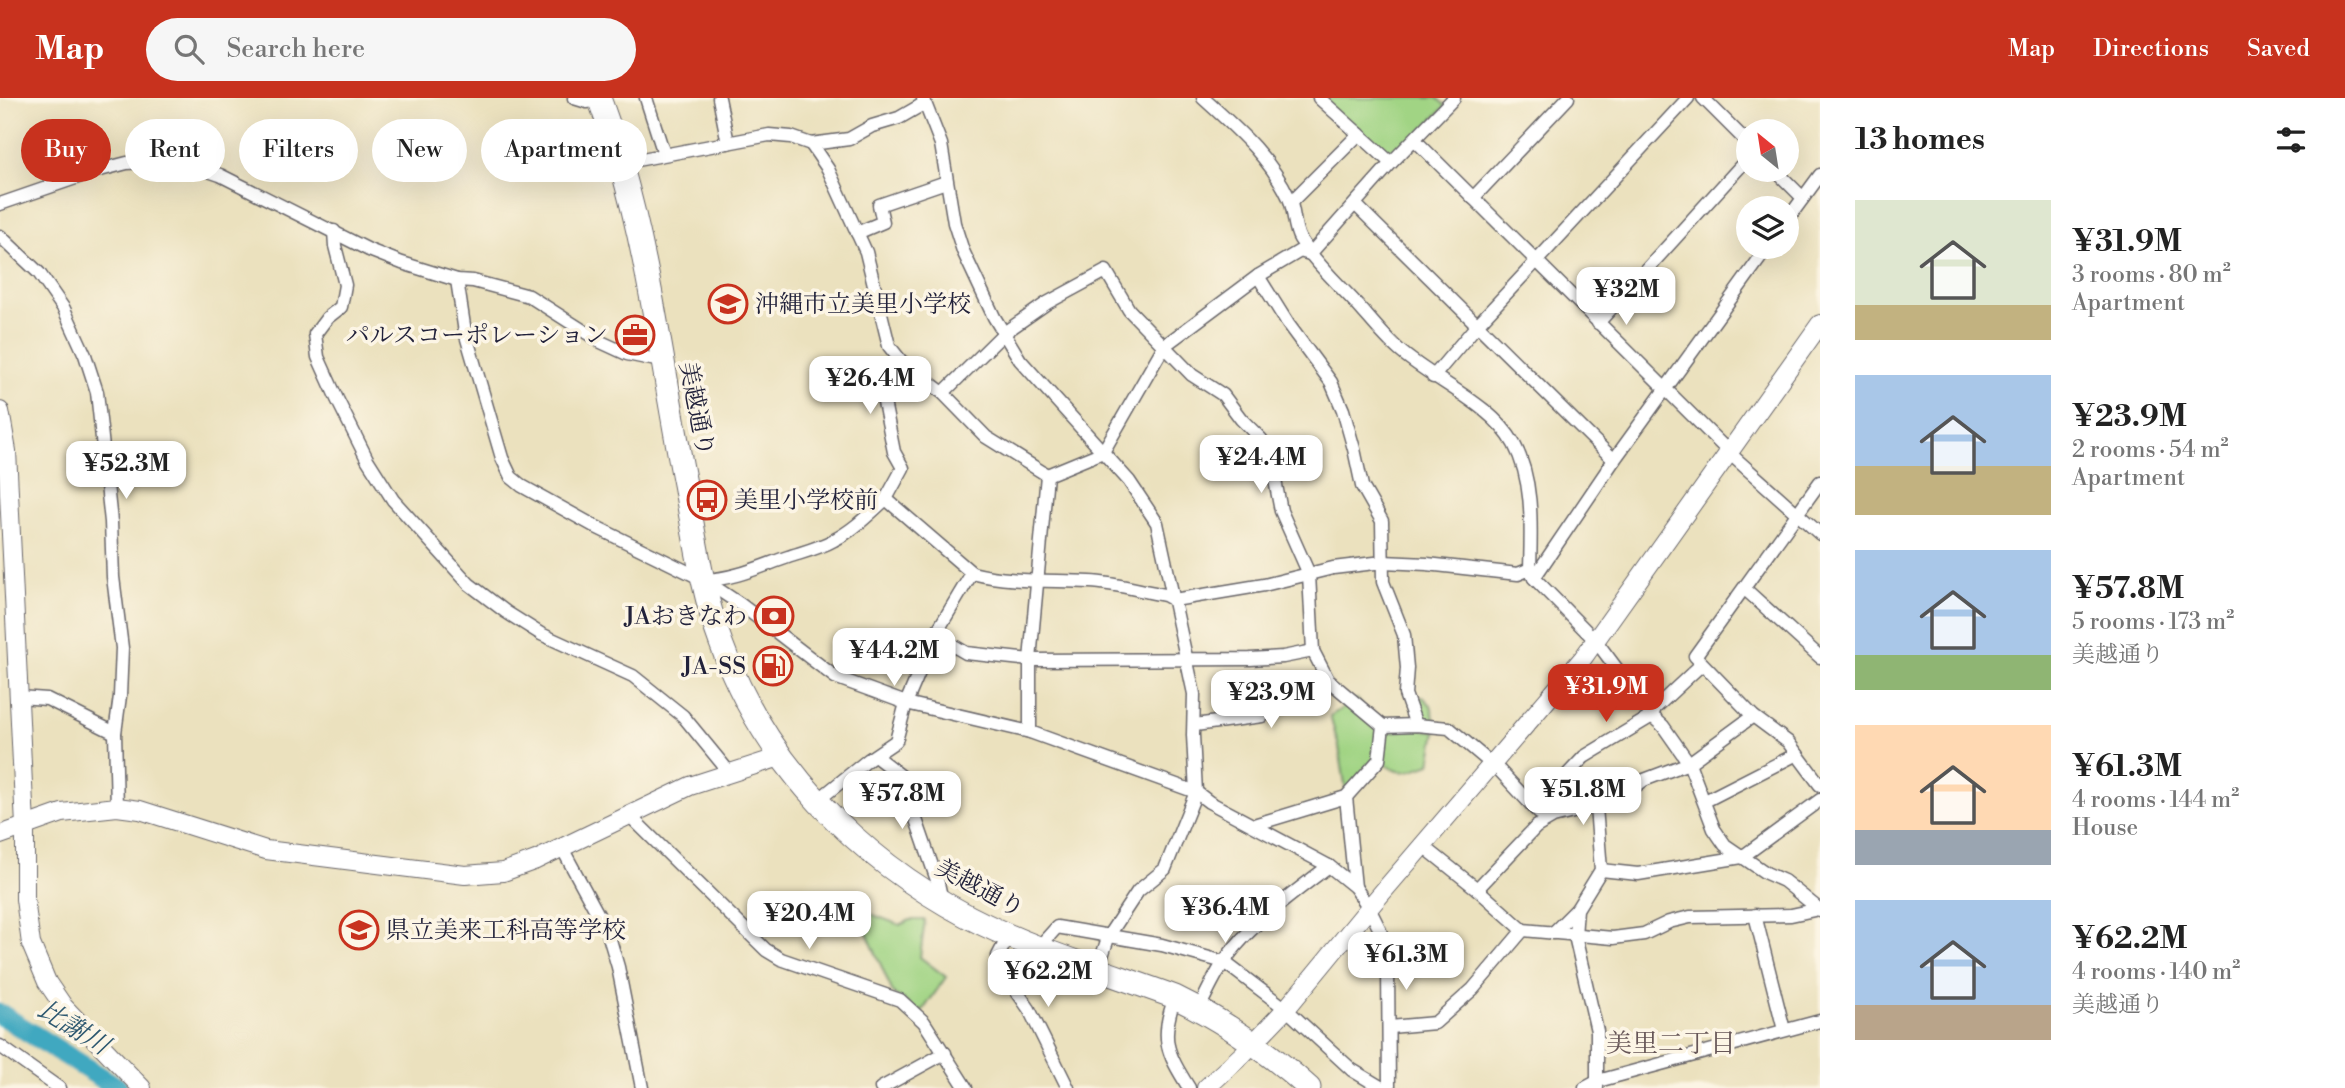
<!DOCTYPE html>
<meta charset="utf-8">
<style>
:root{--surface:#fff;--page:#f6f6f6;--text:#222;--muted:#767676;--accent:#c8321e}
body{margin:0;font-family:"Libre Bodoni","Noto Serif JP",serif;background:var(--page);color:var(--text);height:100vh;display:flex;flex-direction:column;font-size:26px;white-space:nowrap}
*{box-sizing:border-box;margin:0}
p{font-size:23px;color:var(--muted)}
.icon{flex:none;width:38px;height:38px;fill:none;stroke:currentColor;stroke-width:2;stroke-linecap:round;stroke-linejoin:round}
.map{position:relative;flex:1;overflow:hidden}
.drawer{display:flex;flex-direction:column;background:var(--surface);width:525px}
.drawer>*{flex:none}
.top-card{position:absolute;left:21px;top:21px;width:665px;height:63px;display:flex;gap:14px}
.needle{width:46px;rotate:330deg}
.tools{position:absolute;left:1736px;top:21px;display:grid;gap:14px}
.tools a{display:grid;place-items:center;width:63px;height:63px;border-radius:50%;background:var(--surface);box-shadow:0 7px 28px #0002;font-size:35px}
.price{position:absolute;translate:-50% -60px;padding:0 16px;border-radius:14px;background:#fff;color:#222;font-size:23px;line-height:46px;filter:drop-shadow(0 2px 4px #0008)}
.price::after{content:'';position:absolute;left:50%;top:42px;width:21px;height:16px;margin-left:-10px;background:inherit;clip-path:polygon(0 0,100% 0,50% 100%)}
.price.selected{background:var(--accent);color:#fff}
ul{padding:0;list-style:none}
li{display:flex;align-items:center;gap:21px;height:175px;padding:0 35px}
li span{display:grid;place-items:center;flex:none;width:196px;height:140px;border-radius:0px;color:#555}
li>.icon{margin-inline-start:auto}
span .icon{width:84px;height:84px;fill:#fffc;stroke-width:1}
li b{font-size:30px}
h2{display:flex;justify-content:space-between;align-items:center;height:84px;padding:0 35px;font-size:30px}
.chip{padding:0 24px;border-radius:32px;background:var(--surface);box-shadow:0 7px 28px #0002;font-size:24px;line-height:63px}
.chip.selected{background:var(--accent);color:#fff}
header{display:flex;align-items:center;gap:42px;box-sizing:border-box;height:98px;padding:0 35px;background:var(--accent);color:#fff}
header strong{font-size:33px}
nav{display:flex;gap:38px;margin-inline-start:auto;font-size:24px}
.search{width:490px;height:63px;background:var(--page);display:flex;align-items:center;gap:18px;box-sizing:border-box;padding:0 24px;border-radius:38px;color:var(--muted);font-size:26px}
main{display:flex;flex:1;min-height:0}
.map>svg:first-child{display:block}
</style>
<header>
<strong>Map</strong>
<div class="search"><svg class="icon" aria-label="search" viewBox="0 0 24 24"><circle cx="10" cy="10" r="6"/><path d="M15 15l6 6"/></svg>Search here</div>
<nav><a>Map</a><a>Directions</a><a>Saved</a></nav>
</header>
<main>
<div class="map">
<svg width="1820" height="990" viewBox="0 0 1820 990">
<rect width="100%" height="100%" fill="#fcf5e5"/>
<filter id="ink" filterUnits="userSpaceOnUse"><feTurbulence type="fractalNoise" baseFrequency=".0143" numOctaves="2"/><feDisplacementMap in="SourceGraphic" scale="14" xChannelSelector="R" yChannelSelector="G"/><feConvolveMatrix kernelMatrix="1 2 1 2 8 2 1 2 1" color-interpolation-filters="sRGB"/></filter>
<filter id="wash" filterUnits="userSpaceOnUse"><feTurbulence type="fractalNoise" baseFrequency=".00686" numOctaves="4" result="noise"/><feDisplacementMap in="SourceGraphic" scale="28" xChannelSelector="R" yChannelSelector="G"/><feGaussianBlur stdDeviation="1.57" result="paint"/><feColorMatrix in="noise" values="0 0 0 0 0 0 0 0 0 0 0 0 0 0 0 0 0 1.4 0 .05"/><feComposite in="paint" operator="in"/></filter>
<g filter="url(#wash)">
<rect width="100%" height="100%" fill="#ebe1be"/>
<!-- green -->
<g fill="#a1d484" stroke="#627b60" stroke-width="2">
<path d="M 1319,0 L 1437,0 L 1446,8 L 1391,65 Z"/>
<path d="M 1423,599 L 1431,607 L 1435,624 L 1418,622 L 1412,601 Z"/>
<path d="M 1357,601 L 1379,629 L 1375,661 L 1346,693 L 1339,649 L 1330,618 Z"/>
<path d="M 1414,631 L 1436,633 L 1430,666 C 1409,673 1400,680 1382,663 L 1387,634 Z"/>
<path d="M 871,816 L 900,827 L 910,822 L 925,822 L 920,859 L 946,879 L 921,915 L 893,895 L 864,828 Z"/>
</g>
<g fill="none" stroke-linecap="round" stroke-linejoin="round">
<!-- river -->
<path stroke="#40a8c0" stroke-width="21" d="M 0,916 L 118,990"/>
</g>
</g>
<g filter="url(#ink)">
<g fill="none" stroke-linecap="round" stroke-linejoin="round">
<defs>
<g id="street">
<path d="M 574,0 L 587,4 L 600,2"/>
<path d="M 646,0 L 664,56"/>
<path d="M 719,0 L 728,45"/>
<path d="M 923,0 L 941,46 L 954,125 L 963,153 L 994,219 L 1020,262 L 1129,383 L 1157,425 L 1194,596 L 1193,637 L 1196,694 L 1165,771 L 1138,793 L 1109,837 L 1098,870"/>
<path d="M 1203,0 C 1236,30 1270,59 1289,100 C 1295,113 1293,129 1300,141 C 1314,163 1334,182 1352,201 C 1368,218 1382,237 1399,252 C 1434,283 1491,305 1514,346 C 1534,383 1531,430 1530,471"/>
<path d="M 1319,0 L 1391,65"/>
<path d="M 1703,0 L 1748,45"/>
<path d="M 1415,42 L 1736,361 L 1820,436"/>
<path d="M 811,46 L 828,71 L 866,154 L 889,248 L 901,263 L 943,295 L 986,339 L 1047,377"/>
<path d="M 621,65 L 769,37 L 791,39 L 811,46 L 849,41 L 872,28 L 899,20 L 925,5"/>
<path d="M 1775,72 L 1803,100"/>
<path d="M 1473,100 L 1568,0"/>
<path d="M 1291,104 L 1359,36"/>
<path d="M 0,106 L 96,73 L 127,65 L 159,63 L 188,66 L 220,77 L 369,152 L 402,165 L 457,182 L 473,183 L 529,198 L 601,244 L 627,256 L 661,263"/>
<path d="M 1356,107 L 1614,362"/>
<path d="M 1787,122 L 1820,77"/>
<path d="M 334,133 L 335,148 L 345,187 L 341,209 L 327,220 L 315,236 L 318,259 L 337,301 L 367,361 L 393,402 L 469,486 L 506,514 L 541,536 L 633,578 L 683,618 L 729,674"/>
<path d="M 857,135 L 883,124 L 879,107 L 946,84"/>
<path d="M 0,138 L 39,175 L 64,211 L 85,257 L 97,294 L 111,424 L 113,479 L 122,550 L 120,598 L 115,635 L 117,709"/>
<path d="M 1258,178 L 1288,226 L 1331,284 L 1343,312 L 1354,351 L 1362,388 L 1382,423 L 1383,484 L 1404,537 L 1407,570 L 1405,596 L 1416,627"/>
<path d="M 457,182 L 465,234 L 502,360 L 511,379 L 522,388 L 596,429 L 704,482 L 740,506 L 835,579 L 906,605 L 1030,634 L 1196,694 L 1209,704 L 1329,768 L 1355,789 L 1369,810 L 1379,830 L 1386,849 L 1388,869 L 1389,990"/>
<path d="M 1598,225 L 1748,60"/>
<path d="M 1433,279 L 1478,226 L 1688,0"/>
<path d="M 943,295 L 1004,235 L 1047,205 L 1106,173 L 1129,212 L 1192,277 L 1223,297 L 1241,321 L 1261,341 L 1275,382 L 1281,413 L 1309,476 L 1313,553 L 1328,582 L 1383,628 L 1379,662 L 1346,699 L 1257,726 L 1257,729"/>
<path d="M 1820,384 L 1695,558 L 1753,618 L 1788,644 L 1820,687"/>
<path d="M 886,401 L 903,370 L 894,354 L 880,284 L 904,265"/>
<path d="M 1534,480 L 1614,362 L 1768,149"/>
<path d="M 704,482 C 735,481 759,469 788,459 C 803,454 820,450 834,442 C 854,432 869,416 886,401 L 972,475 C 1011,485 1051,482 1090,484 C 1115,485 1141,493 1165,497 L 1174,502 L 1264,487 L 1333,470 L 1383,464 L 1427,466 L 1518,476 L 1530,471 L 1534,480 L 1596,543 L 1652,618 L 1663,628 L 1689,665 L 1714,731 L 1725,747 L 1766,775 L 1784,783 L 1820,812"/>
<path d="M 1745,491 L 1820,559"/>
<path d="M 935,537 L 966,555 L 1030,562 L 1250,561 L 1283,559 L 1313,553"/>
<path d="M 19,599 L 47,601 L 115,635"/>
<path d="M 1195,627 L 1262,618 L 1328,582"/>
<path d="M 1383,628 L 1416,627 L 1449,630 L 1500,673 L 1539,715"/>
<path d="M 1030,634 L 1030,562 L 1047,377 L 1103,354 L 1164,248 L 1258,178 L 1300,153 L 1310,156 L 1391,65 L 1454,0"/>
<path d="M 875,658 L 901,678 L 938,785 L 942,803"/>
<path d="M 1346,699 L 1355,789"/>
<path d="M 817,703 L 868,662 L 896,643 L 906,605 L 935,537 L 972,475"/>
<path d="M 1705,703 L 1797,656"/>
<path d="M 1596,709 L 1601,772 L 1577,811 L 1575,838 L 1597,933 L 1597,990"/>
<path d="M 1535,711 L 1584,659 L 1652,618 L 1655,610 L 1702,566"/>
<path d="M 630,718 L 766,852 L 781,861 L 900,902 L 924,924 L 966,990"/>
<path d="M 1422,747 L 1477,791 L 1523,832 L 1613,840 L 1644,836 L 1669,824 L 1690,819 L 1791,817 L 1819,811"/>
<path d="M 562,750 L 608,835 L 618,869 L 642,990"/>
<path d="M 1601,772 L 1638,776 L 1742,759 L 1820,702"/>
<path d="M 1477,791 L 1536,729 L 1553,719 L 1614,704 L 1644,682 L 1689,665 L 1753,618"/>
<path d="M 1755,817 L 1784,932"/>
<path d="M 1553,835 L 1577,811"/>
<path d="M 1009,837 L 998,858 L 1000,869 L 1029,911 L 1068,990"/>
<path d="M 1039,849 L 1057,829 L 1162,847 L 1224,864 L 1286,911 L 1352,972 L 1382,990"/>
<path d="M 1175,899 C 1160,941 1166,953 1189,990"/>
<path d="M 1199,910 C 1208,893 1216,874 1228,858 C 1252,825 1296,793 1329,768"/>
<path d="M 1390,929 L 1435,925 L 1473,891 L 1523,832"/>
<path d="M 0,948 L 59,990"/>
<path d="M 881,990 L 945,955"/>
<path d="M 1585,990 L 1598,983 L 1820,923"/>
</g>
<g id="secondary">
<path d="M 0,313 L 7,353 L 25,728 L 25,801 L 31,846 L 47,884 L 64,909 L 142,990"/>
<path d="M 0,737 L 62,715 L 117,709 L 140,712 L 266,752 L 465,777 L 503,774 L 536,762 L 690,688 L 780,659"/>
<path d="M 1206,990 L 1243,956 L 1286,911 L 1369,810 L 1583,560 L 1820,226"/>
</g>
<path id="highway" d="M 599,0 C 607,22 615,44 621,66 C 651,171 664,280 685,386 C 695,439 702,494 721,545 C 764,665 857,760 969,819 C 1033,852 1107,874 1175,899 C 1224,923 1268,953 1309,990"/>
</defs>
<!-- street casing -->
<use href="#street" stroke="#686569" stroke-width="15"/>
<!-- secondary casing -->
<use href="#secondary" stroke="#686569" stroke-width="20"/>
<!-- highway casing -->
<use href="#highway" stroke="#686569" stroke-width="25"/>
<!-- street -->
<use href="#street" stroke="#fff" stroke-width="12"/>
<!-- secondary -->
<use href="#secondary" stroke="#fff" stroke-width="18"/>
<!-- highway -->
<use href="#highway" stroke="#fff" stroke-width="23"/>
</g>
</g>
<!-- icons -->
<defs>
<symbol id="school-ring" viewBox="-11 -11 22 22"><circle r="9.5" fill="#fcf5e5" stroke="#c8321e" stroke-width="1.5"/><path d="M0-5L7-2L0 1L-7-2ZM-4 1L0 2.5L4 1V4Q0 6-4 4Z" fill="#c8321e"/></symbol>
<symbol id="office-ring" viewBox="-11 -11 22 22"><circle r="9.5" fill="#fcf5e5" stroke="#c8321e" stroke-width="1.5"/><path d="M-6-3h4V-5.5h4V-3h4V5H-6ZM-1-4.5V-3h2v-1.5ZM-6 0V1H6V0Z" fill="#c8321e"/></symbol>
<symbol id="bus-ring" viewBox="-11 -11 22 22"><circle r="9.5" fill="#fcf5e5" stroke="#c8321e" stroke-width="1.5"/><path d="M-5-6H5V4H4V6H2V4H-2V6H-4V4H-5ZM-3.5-4V0h7V-4ZM-3.5 1.2v1.5H-2V1.2ZM2 1.2v1.5H3.5V1.2Z" fill="#c8321e"/></symbol>
<symbol id="bank-ring" viewBox="-11 -11 22 22"><circle r="9.5" fill="#fcf5e5" stroke="#c8321e" stroke-width="1.5"/><path d="M-6-4H6V4H-6ZM0-2.3a2.3 2.3 0 1 0 0 4.6a2.3 2.3 0 1 0 0-4.6Z" fill="#c8321e"/></symbol>
<symbol id="fuel-ring" viewBox="-11 -11 22 22"><circle r="9.5" fill="#fcf5e5" stroke="#c8321e" stroke-width="1.5"/><path d="M-5.5-6h7V0h2V4h1.3V-2.5L3-4.5l.8-.8L6-3V5H2.5V1h-1V6h-7ZM-4.2-4.7v3.2H.2V-4.7Z" fill="#c8321e"/></symbol>
</defs>
<g fill-rule="evenodd">
<use href="#school-ring" x="706" y="184" width="44" height="44"/>
<use href="#office-ring" x="613" y="215" width="44" height="44"/>
<use href="#bus-ring" x="685" y="380" width="44" height="44"/>
<use href="#bank-ring" x="752" y="496" width="44" height="44"/>
<use href="#fuel-ring" x="751" y="546" width="44" height="44"/>
<use href="#school-ring" x="337" y="810" width="44" height="44"/>
</g>
<g text-anchor="middle" stroke-width="7" stroke-linejoin="round" paint-order="stroke">
<!-- poi labels -->
<g font-size="24" fill="#22223b" stroke="#fcf5e5" text-anchor="start">
<text x="755" y="214">沖縄市立美里小学校</text>
<text x="608" y="245" text-anchor="end">パルスコーポレーション</text>
<text x="734" y="410">美里小学校前</text>
<text x="747" y="526" text-anchor="end">JAおきなわ</text>
<text x="746" y="576" text-anchor="end">JA-SS</text>
<text x="386" y="840">県立美来工科高等学校</text>
</g>
<!-- street labels -->
<g font-size="24" fill="#22223b" stroke="#fcf5e5">
<text transform="translate(697 311) rotate(79)" y="8">美越通り</text>
<text transform="translate(980 790) rotate(28)" y="8">美越通り</text>
</g>
<!-- water labels -->
<g font-size="26" font-style="italic" fill="#2e5870" stroke="#fcf5e5">
<text transform="translate(74 929) rotate(32)" y="9">比謝川</text>
</g>
<!-- neighbourhood labels -->
<g font-size="26" fill="#675758" stroke="#fcf5e5">
<text x="1671" y="954">美里二丁目</text>
</g>
</g>
</svg>
<div class="tools">
<a><svg class="needle" viewBox="-14 -14 28 28"><path d="M0-13l5 13h-10z" fill="#e53935"/><path d="M0 13l5-13h-10z" fill="#767676"/></svg></a>
<a><svg class="icon" aria-label="layers" viewBox="0 0 24 24"><path d="M12 4l9 5-9 5-9-5zM3 14l9 5 9-5"/></svg></a>
</div>
<b class="price" style="left:1626px;top:229px">¥32M</b>
<b class="price" style="left:870px;top:318px">¥26.4M</b>
<b class="price" style="left:1261px;top:397px">¥24.4M</b>
<b class="price" style="left:126px;top:403px">¥52.3M</b>
<b class="price" style="left:894px;top:590px">¥44.2M</b>
<b class="price selected" style="left:1606px;top:626px">¥31.9M</b>
<b class="price" style="left:1271px;top:632px">¥23.9M</b>
<b class="price" style="left:1583px;top:729px">¥51.8M</b>
<b class="price" style="left:902px;top:733px">¥57.8M</b>
<b class="price" style="left:1225px;top:847px">¥36.4M</b>
<b class="price" style="left:809px;top:853px">¥20.4M</b>
<b class="price" style="left:1406px;top:894px">¥61.3M</b>
<b class="price" style="left:1048px;top:911px">¥62.2M</b>
<div class="top-card">
<a class="chip selected">Buy</a>
<a class="chip">Rent</a>
<a class="chip">Filters</a>
<a class="chip">New</a>
<a class="chip">Apartment</a>
</div>
</div>
<section class="drawer">
<h2>13 homes<svg class="icon" aria-label="filters" viewBox="0 0 24 24"><path d="M4 7h16M4 17h16"/><circle cx="9" cy="7" r="2"/><circle cx="15" cy="17" r="2"/></svg></h2>
<ul>
<li><span style="background:linear-gradient(#dfe7d0 75%,#c2b280 0)"><svg class="icon" aria-label="home" viewBox="0 0 24 24"><path d="M3 11l9-7 9 7M6 9v11h12V9"/></svg></span><div><b>¥31.9M</b><p>3 rooms · 80 m²</p><p>Apartment</p></div></li>
<li><span style="background:linear-gradient(#a9c7e8 65%,#c2b280 0)"><svg class="icon" aria-label="home" viewBox="0 0 24 24"><path d="M3 11l9-7 9 7M6 9v11h12V9"/></svg></span><div><b>¥23.9M</b><p>2 rooms · 54 m²</p><p>Apartment</p></div></li>
<li><span style="background:linear-gradient(#a9c7e8 75%,#8fb573 0)"><svg class="icon" aria-label="home" viewBox="0 0 24 24"><path d="M3 11l9-7 9 7M6 9v11h12V9"/></svg></span><div><b>¥57.8M</b><p>5 rooms · 173 m²</p><p>美越通り</p></div></li>
<li><span style="background:linear-gradient(#ffd9b3 75%,#9aa5b1 0)"><svg class="icon" aria-label="home" viewBox="0 0 24 24"><path d="M3 11l9-7 9 7M6 9v11h12V9"/></svg></span><div><b>¥61.3M</b><p>4 rooms · 144 m²</p><p>House</p></div></li>
<li><span style="background:linear-gradient(#a9c7e8 75%,#b9a48a 0)"><svg class="icon" aria-label="home" viewBox="0 0 24 24"><path d="M3 11l9-7 9 7M6 9v11h12V9"/></svg></span><div><b>¥62.2M</b><p>4 rooms · 140 m²</p><p>美越通り</p></div></li>
</ul>
</section>
</main>
